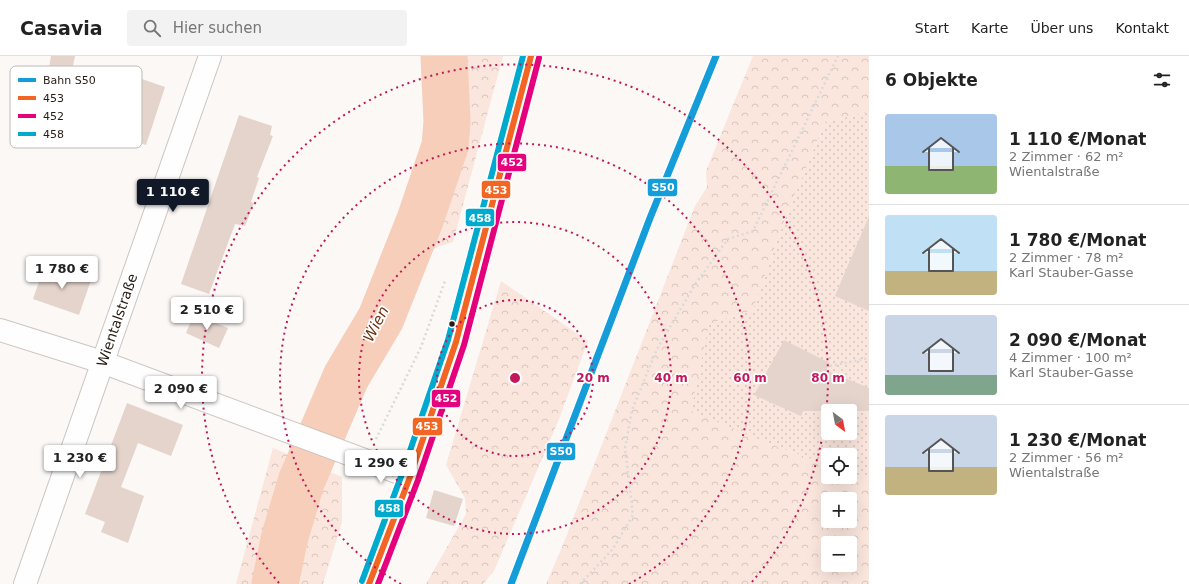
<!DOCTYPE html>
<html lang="de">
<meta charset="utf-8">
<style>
:root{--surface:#fff;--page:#f2f2f2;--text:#222;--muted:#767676;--line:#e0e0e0;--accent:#111827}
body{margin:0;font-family:"DejaVu Sans",sans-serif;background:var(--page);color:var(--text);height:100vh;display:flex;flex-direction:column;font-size:15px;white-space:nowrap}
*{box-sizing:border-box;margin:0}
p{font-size:13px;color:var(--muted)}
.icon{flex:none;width:22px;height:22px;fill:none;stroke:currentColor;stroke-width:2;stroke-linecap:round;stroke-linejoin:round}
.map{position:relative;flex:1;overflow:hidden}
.details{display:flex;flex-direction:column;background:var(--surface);width:320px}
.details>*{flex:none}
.needle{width:26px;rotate:148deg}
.buttons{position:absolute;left:821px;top:348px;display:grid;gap:8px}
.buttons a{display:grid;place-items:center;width:36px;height:36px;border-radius:4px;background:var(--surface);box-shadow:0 4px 16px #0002;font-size:20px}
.price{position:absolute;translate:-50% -34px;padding:0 9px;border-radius:4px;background:#fff;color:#222;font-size:13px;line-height:26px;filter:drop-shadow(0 1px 2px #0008)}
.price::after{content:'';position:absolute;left:50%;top:24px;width:12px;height:9px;margin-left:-6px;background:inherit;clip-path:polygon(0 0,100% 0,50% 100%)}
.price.selected{background:var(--accent);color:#fff}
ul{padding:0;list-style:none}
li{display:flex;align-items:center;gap:12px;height:100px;padding:0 16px}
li+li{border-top:1px solid var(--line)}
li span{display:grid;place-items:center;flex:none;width:112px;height:80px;border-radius:4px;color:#555}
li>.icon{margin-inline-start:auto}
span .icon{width:48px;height:48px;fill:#fffc;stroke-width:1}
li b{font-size:17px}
h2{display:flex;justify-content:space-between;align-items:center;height:48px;padding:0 16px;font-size:17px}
header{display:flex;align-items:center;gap:24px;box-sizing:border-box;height:56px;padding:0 20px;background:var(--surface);border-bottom:1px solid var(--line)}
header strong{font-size:19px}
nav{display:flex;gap:22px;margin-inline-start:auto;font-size:14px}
.search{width:280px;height:36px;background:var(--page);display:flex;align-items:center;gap:10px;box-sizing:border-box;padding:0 14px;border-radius:4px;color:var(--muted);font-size:15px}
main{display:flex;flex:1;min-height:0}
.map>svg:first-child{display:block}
</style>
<header>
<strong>Casavia</strong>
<div class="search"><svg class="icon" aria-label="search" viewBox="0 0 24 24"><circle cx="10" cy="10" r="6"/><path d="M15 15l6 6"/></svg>Hier suchen</div>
<nav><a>Start</a><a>Karte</a><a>Über uns</a><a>Kontakt</a></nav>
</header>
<main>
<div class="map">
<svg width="869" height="528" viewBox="0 0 869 528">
<defs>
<pattern id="forest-crowns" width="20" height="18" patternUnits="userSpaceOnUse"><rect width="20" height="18" fill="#fae6dd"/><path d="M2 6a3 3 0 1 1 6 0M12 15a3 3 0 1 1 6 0" fill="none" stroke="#d6c5bd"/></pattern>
<pattern id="garden-dots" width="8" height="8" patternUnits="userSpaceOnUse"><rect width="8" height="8" fill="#fae6dd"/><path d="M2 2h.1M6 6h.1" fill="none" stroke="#d6c5bd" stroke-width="1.8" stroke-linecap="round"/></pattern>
</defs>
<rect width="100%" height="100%" fill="#fbf8f6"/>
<!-- forest -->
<g fill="url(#forest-crowns)" fill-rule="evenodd">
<path d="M 463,0 L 503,0 L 453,186 L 417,198 C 439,141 471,62 463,0 Z"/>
<path d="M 753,0 L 869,0 L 869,56 L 825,66 L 782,171 L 753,254 L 709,268 L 768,387 L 828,409 L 828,421 L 850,421 L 850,417 L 869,424 L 869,528 L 546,528 L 562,491 L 695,150 L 707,131 L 706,115 ZM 828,443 L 850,443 L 850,465 L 828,465 ZM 828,487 L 850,487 L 850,509 L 828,509 Z"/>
<path d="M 501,225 L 588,285 L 559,363 L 494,515 L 483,528 L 426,528 L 466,458 L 465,442 L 446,409 Z"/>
<path d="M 273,392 L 342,421 L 342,466 L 323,528 L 236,528 Z"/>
</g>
<!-- garden -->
<path fill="url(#garden-dots)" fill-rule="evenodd" d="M 869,56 L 869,424 L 850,417 L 850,399 L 828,399 L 828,409 L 768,387 L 691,355 L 709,268 L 753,254 L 782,171 L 825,66 ZM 828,355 L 850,355 L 850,377 L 828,377 Z"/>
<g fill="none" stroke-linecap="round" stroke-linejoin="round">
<!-- river -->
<path stroke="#f6ceba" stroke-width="47" d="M 275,528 L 284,484 L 301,426 L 346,321 L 381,262 L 420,164 L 445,90 L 447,66 L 444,0"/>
</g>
<!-- building -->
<g fill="#e4d4cc">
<path d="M 51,0 L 75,0 L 70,23 L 48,18 Z"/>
<path d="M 142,23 L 165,31 L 146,89 L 122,81 L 129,61 L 123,59 L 129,38 L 136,40 Z"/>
<path d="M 239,59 L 272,70 L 270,79 L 273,80 L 257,121 L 259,122 L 251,146 L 254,147 L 245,170 L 235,168 L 209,238 L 181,228 Z"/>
<path d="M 869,160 L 869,255 L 835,240 Z"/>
<path d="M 45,208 L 91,224 L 79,259 L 33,243 Z"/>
<path d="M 194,258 L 228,272 L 219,292 L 186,277 Z"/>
<path d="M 784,284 L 830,307 L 826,314 L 869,332 L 869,355 L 803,355 L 801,360 L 754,339 Z"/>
<path d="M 127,347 L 183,369 L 171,400 L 138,387 L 121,431 L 144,440 L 128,487 L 101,476 L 105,466 L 85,458 Z"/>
<path d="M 434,434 L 463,443 L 454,470 L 426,462 Z"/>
</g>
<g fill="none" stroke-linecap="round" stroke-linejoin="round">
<defs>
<g id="minor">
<path d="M 0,274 L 102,306 L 410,421"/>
<path d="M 25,528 L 210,0"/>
</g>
<path id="primary" d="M 369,528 L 410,421 L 456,286 L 531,0"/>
</defs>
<!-- minor casing -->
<use href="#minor" stroke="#cdc5c1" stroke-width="24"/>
<!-- primary casing -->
<use href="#primary" stroke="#d6d4d1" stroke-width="24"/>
<!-- path -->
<g stroke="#dbd9d8" stroke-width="2.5" stroke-dasharray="2 3" stroke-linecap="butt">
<path d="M 830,310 L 869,302"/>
<path d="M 376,383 L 421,291 L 445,225"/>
<path d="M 580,528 L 613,493 L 633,459 L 625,392 L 632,354 L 657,293 L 696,227 L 728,183 L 753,175 L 838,0"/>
</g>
<!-- minor -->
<use href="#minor" stroke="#fefefe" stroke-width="22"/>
<!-- primary -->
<use href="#primary" stroke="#f4eeea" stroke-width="22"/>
<defs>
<path id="bus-1" d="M 369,528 L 410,421 L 456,286 L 531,0"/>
<path id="bus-2" d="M 378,528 L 418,424 L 464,289 L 539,2"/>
<path id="bus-3" d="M 362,525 L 402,418 L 448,284 L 523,0"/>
</defs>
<!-- bus-1 casing -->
<use href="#bus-1" stroke="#fff" stroke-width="9"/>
<!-- bus-2 casing -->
<use href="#bus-2" stroke="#fff" stroke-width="9"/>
<!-- bus-3 casing -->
<use href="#bus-3" stroke="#fff" stroke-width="9"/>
<!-- bus-1 -->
<use href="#bus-1" stroke="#f26522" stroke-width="6"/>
<!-- bus-2 -->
<use href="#bus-2" stroke="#e5007d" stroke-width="6"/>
<!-- bus-3 -->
<use href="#bus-3" stroke="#00a9ce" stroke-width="6"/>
<defs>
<path id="rail-1" d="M 511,528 L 650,162 L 716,0"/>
</defs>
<!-- rail-1 casing -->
<use href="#rail-1" stroke="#fff" stroke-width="10"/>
<!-- rail-1 -->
<use href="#rail-1" stroke="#159dd9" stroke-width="7"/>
</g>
<!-- distance rings -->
<g fill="none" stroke="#c2185b" stroke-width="2" stroke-dasharray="2 4">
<circle cx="515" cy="322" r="78"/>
<circle cx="515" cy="322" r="156"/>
<path d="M401 528A235 235 0 1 1 629 528"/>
<path d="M279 527A313 313 0 1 1 751 527"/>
</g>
<!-- markers -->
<circle fill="#271b14" stroke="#fff" stroke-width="1.5" cx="452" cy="268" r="3.5"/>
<g text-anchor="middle" stroke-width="3.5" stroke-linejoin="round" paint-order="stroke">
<!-- street labels -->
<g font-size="14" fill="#271b14" stroke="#fff">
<text transform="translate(117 264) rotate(-71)" y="5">Wientalstraße</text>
</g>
<!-- water labels -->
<g font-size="15" font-style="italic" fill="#6c3312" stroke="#fff">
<text transform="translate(376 268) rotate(-63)" y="5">Wien</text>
</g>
</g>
<!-- legend -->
<rect x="10" y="10" width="132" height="82" rx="6" fill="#fff" stroke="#bebbb8" stroke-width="1"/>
<rect x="18" y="22" width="18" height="4" fill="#159dd9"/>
<rect x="18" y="40" width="18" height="4" fill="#f26522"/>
<rect x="18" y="58" width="18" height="4" fill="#e5007d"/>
<rect x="18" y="76" width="18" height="4" fill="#00a9ce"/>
<g font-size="11" fill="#271b14">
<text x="43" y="28">Bahn S50</text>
<text x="43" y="46">453</text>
<text x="43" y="64">452</text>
<text x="43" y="82">458</text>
</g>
<circle cx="515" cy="322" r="6" fill="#c2185b" stroke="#fff" stroke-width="2"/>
<g font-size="12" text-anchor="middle" font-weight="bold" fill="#c2185b" stroke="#fff" stroke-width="3.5" stroke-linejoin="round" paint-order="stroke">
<text x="593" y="326">20 m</text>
<text x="671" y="326">40 m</text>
<text x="750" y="326">60 m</text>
<text x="828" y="326">80 m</text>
</g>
<g stroke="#fff" stroke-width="1.5">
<rect x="497" y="97" width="30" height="19" rx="4" fill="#e5007d"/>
<rect x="647" y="122" width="31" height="19" rx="4" fill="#159dd9"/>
<rect x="481" y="124" width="30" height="19" rx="4" fill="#f26522"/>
<rect x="465" y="152" width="30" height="19" rx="4" fill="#00a9ce"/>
<rect x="431" y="333" width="30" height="19" rx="4" fill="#e5007d"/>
<rect x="412" y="361" width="31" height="19" rx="4" fill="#f26522"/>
<rect x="546" y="386" width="30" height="19" rx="4" fill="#159dd9"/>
<rect x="374" y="443" width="30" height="19" rx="4" fill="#00a9ce"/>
</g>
<g font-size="11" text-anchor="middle" font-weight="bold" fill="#fff">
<text x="512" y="110">452</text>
<text x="663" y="135">S50</text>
<text x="496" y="138">453</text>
<text x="480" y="166">458</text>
<text x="446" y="346">452</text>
<text x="427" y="374">453</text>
<text x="561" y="399">S50</text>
<text x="389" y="456">458</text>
</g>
</svg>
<div class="buttons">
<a><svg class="needle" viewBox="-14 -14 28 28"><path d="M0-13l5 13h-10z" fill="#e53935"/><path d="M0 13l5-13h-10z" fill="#767676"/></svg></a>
<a><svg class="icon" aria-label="locate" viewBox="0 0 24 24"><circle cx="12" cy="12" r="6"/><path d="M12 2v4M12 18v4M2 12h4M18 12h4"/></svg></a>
<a>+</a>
<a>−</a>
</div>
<b class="price selected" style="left:173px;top:157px">1 110 €</b>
<b class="price" style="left:62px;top:234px">1 780 €</b>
<b class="price" style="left:207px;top:275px">2 510 €</b>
<b class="price" style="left:181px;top:354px">2 090 €</b>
<b class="price" style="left:80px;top:423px">1 230 €</b>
<b class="price" style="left:381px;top:428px">1 290 €</b>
</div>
<section class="details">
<h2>6 Objekte<svg class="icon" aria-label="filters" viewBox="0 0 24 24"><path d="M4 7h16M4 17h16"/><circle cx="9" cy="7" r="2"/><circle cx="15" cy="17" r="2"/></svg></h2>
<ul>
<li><span style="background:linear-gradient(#a9c7e8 65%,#8fb573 0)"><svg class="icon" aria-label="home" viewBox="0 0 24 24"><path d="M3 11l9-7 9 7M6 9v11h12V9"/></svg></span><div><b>1 110 €/Monat</b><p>2 Zimmer · 62 m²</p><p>Wientalstraße</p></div></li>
<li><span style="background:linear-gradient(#bfe0f5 70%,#c2b280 0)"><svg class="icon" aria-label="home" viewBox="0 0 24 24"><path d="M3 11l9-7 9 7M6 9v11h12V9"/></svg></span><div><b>1 780 €/Monat</b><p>2 Zimmer · 78 m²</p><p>Karl Stauber-Gasse</p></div></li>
<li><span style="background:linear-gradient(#c9d6e8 75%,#7fa58c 0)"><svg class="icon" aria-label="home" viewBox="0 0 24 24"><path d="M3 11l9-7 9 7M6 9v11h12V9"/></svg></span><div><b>2 090 €/Monat</b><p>4 Zimmer · 100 m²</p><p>Karl Stauber-Gasse</p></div></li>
<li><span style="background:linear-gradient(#c9d6e8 65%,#c2b280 0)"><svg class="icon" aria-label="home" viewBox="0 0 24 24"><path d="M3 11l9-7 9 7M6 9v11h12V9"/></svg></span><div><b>1 230 €/Monat</b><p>2 Zimmer · 56 m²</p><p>Wientalstraße</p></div></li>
</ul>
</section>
</main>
